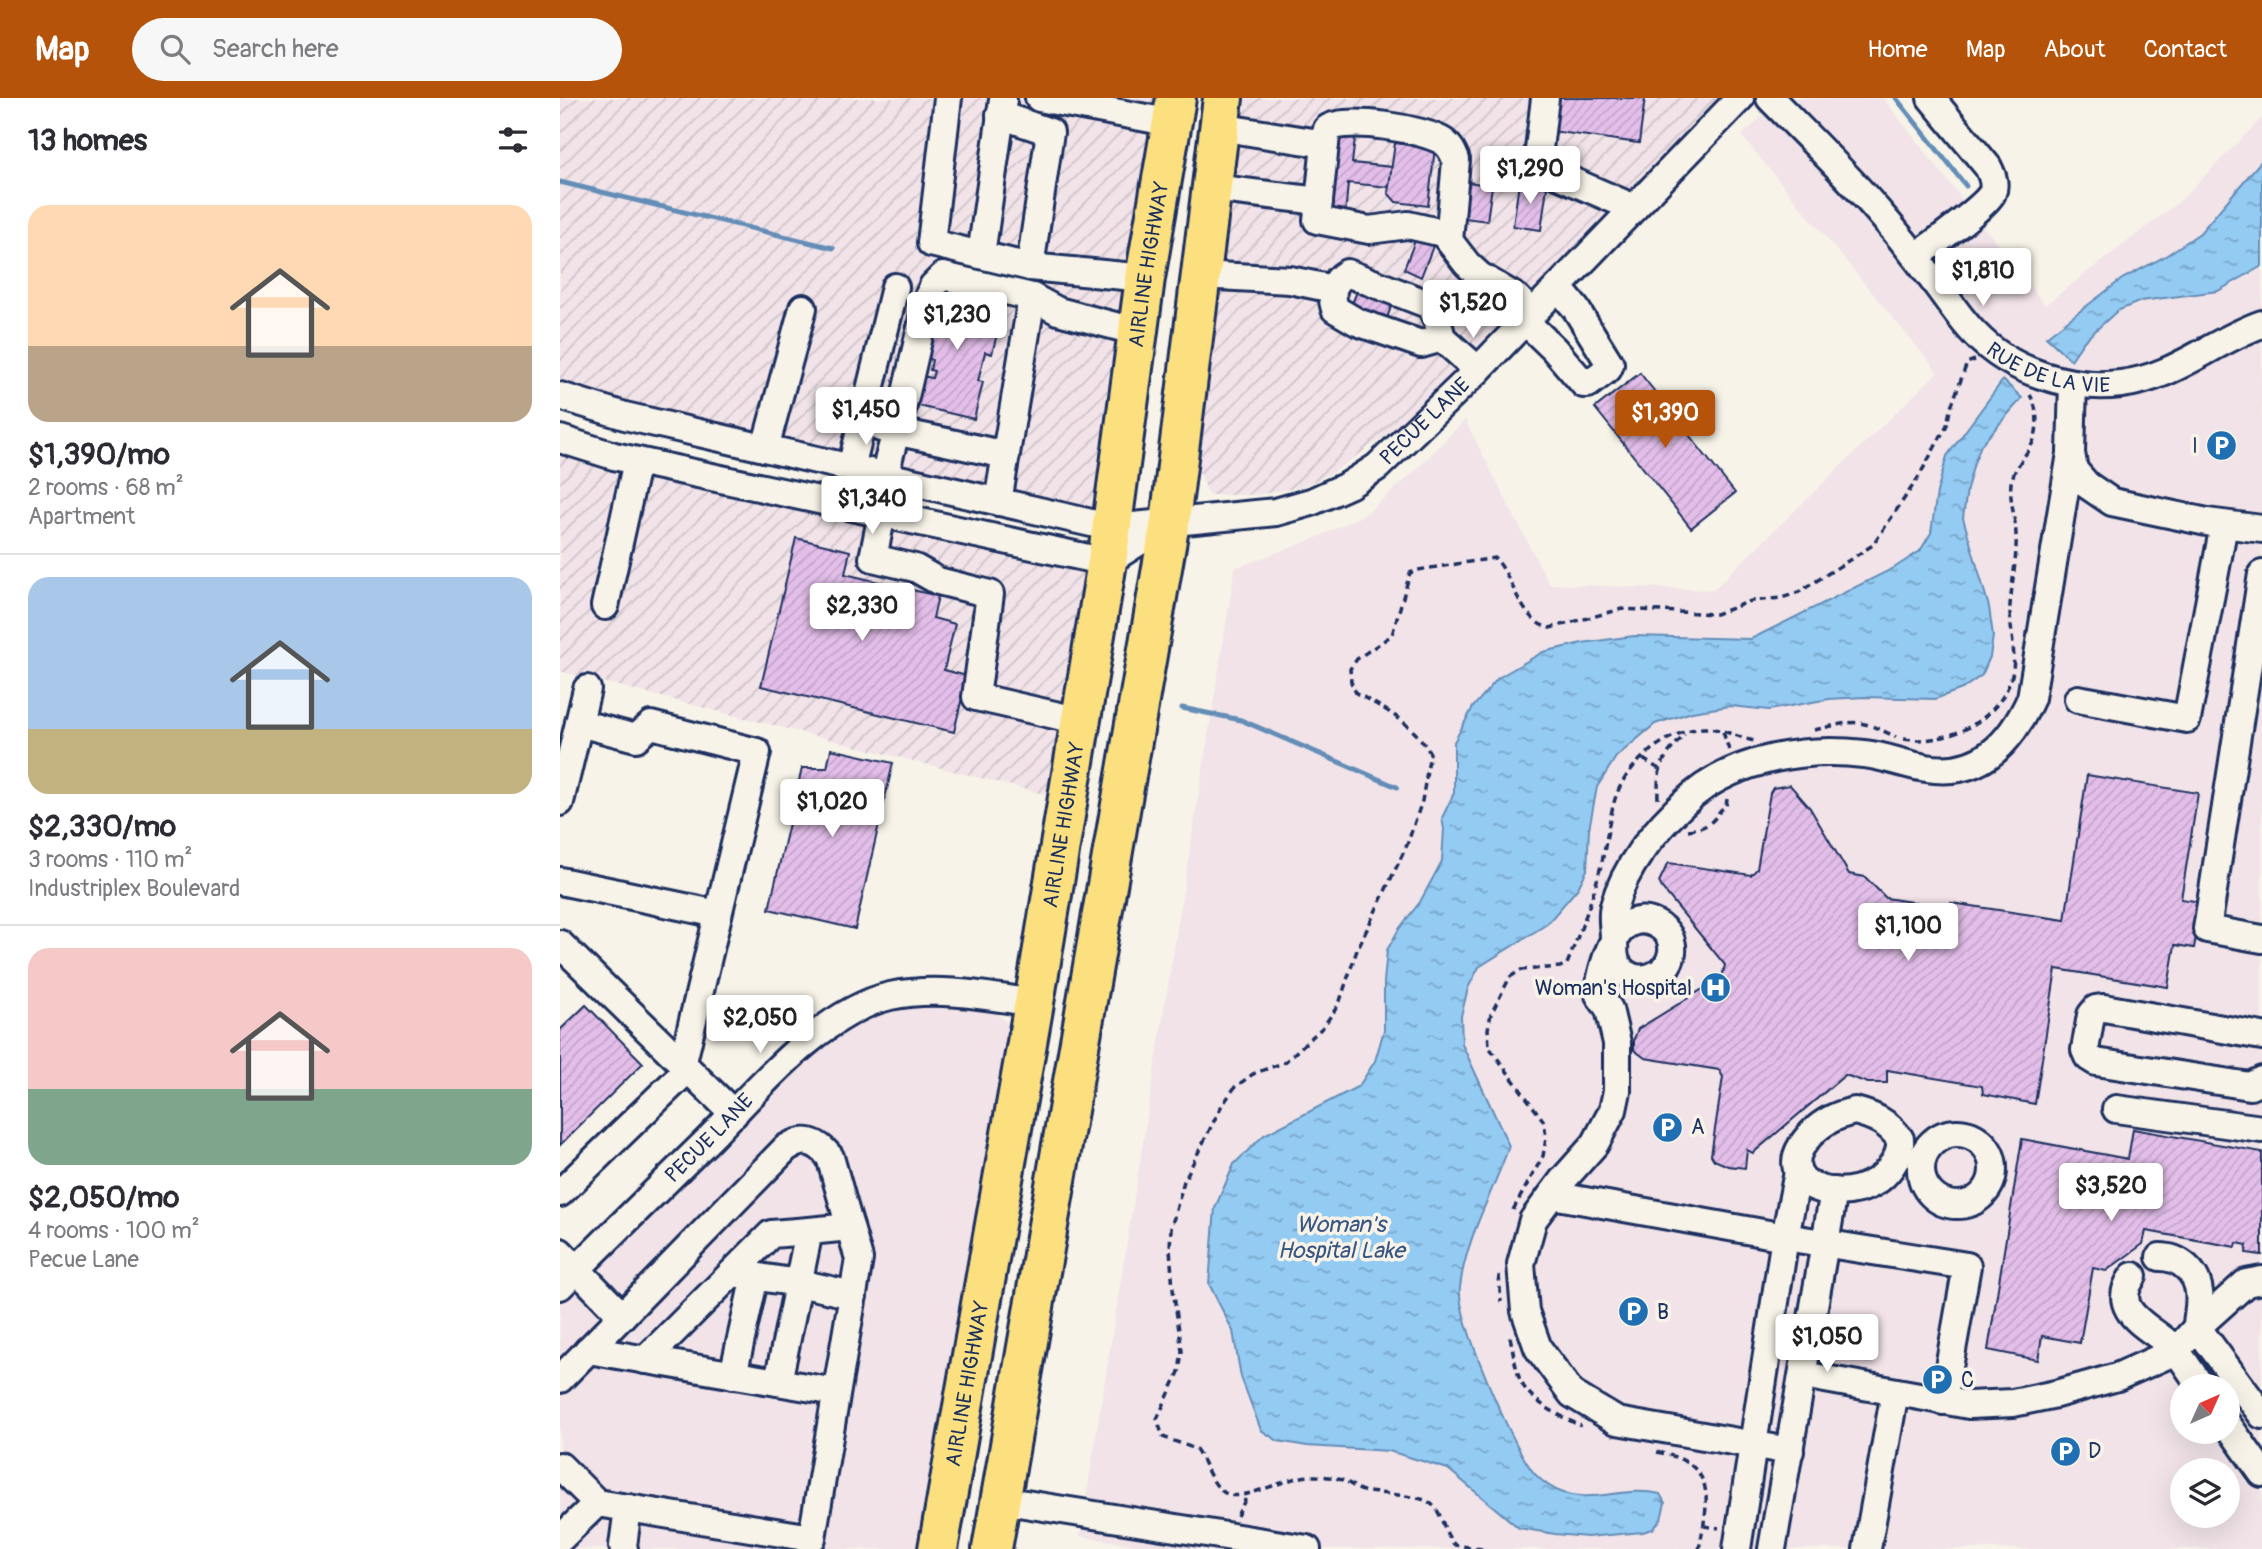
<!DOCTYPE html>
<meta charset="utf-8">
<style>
:root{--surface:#fff;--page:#f7f7f7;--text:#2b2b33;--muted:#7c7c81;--line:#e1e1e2;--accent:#b45309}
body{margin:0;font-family:Pangolin,sans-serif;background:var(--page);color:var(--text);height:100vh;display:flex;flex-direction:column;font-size:26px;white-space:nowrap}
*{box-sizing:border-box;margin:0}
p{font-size:23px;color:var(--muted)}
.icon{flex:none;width:38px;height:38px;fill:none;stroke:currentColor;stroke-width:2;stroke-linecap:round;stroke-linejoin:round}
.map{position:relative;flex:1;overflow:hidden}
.details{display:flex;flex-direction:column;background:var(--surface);width:560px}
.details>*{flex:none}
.needle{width:46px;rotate:45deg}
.buttons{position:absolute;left:1610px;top:1276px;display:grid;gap:14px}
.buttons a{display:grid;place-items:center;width:70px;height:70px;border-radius:50%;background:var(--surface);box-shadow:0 7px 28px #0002;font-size:35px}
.price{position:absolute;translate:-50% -60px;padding:0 16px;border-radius:7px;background:#fff;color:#222;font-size:23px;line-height:46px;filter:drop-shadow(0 2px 4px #0008)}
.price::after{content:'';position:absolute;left:50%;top:42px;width:21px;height:16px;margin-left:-10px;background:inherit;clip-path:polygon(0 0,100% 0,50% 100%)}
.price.selected{background:var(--accent);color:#fff}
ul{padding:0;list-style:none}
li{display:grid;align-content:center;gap:14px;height:371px;padding:0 28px}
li+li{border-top:2px solid var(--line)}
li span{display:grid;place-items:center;height:217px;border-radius:21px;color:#555}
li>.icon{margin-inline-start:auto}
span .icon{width:126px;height:126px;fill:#fffc;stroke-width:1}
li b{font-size:30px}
h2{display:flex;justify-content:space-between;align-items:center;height:84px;padding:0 28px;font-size:30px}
header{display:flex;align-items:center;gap:42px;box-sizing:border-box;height:98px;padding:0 35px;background:var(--accent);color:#fff}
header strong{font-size:33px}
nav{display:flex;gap:38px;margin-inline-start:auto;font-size:24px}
.search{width:490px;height:63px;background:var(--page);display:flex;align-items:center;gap:18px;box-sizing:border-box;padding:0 24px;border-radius:38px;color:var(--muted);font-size:26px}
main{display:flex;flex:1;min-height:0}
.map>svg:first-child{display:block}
</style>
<header>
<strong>Map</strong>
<div class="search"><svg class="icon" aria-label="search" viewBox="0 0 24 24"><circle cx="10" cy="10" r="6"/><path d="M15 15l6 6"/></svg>Search here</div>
<nav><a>Home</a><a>Map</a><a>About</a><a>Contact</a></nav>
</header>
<main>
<section class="details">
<h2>13 homes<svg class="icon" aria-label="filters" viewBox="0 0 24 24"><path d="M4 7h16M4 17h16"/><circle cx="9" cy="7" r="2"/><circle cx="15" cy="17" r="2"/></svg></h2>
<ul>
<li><span style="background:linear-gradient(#ffd9b3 65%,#b9a48a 0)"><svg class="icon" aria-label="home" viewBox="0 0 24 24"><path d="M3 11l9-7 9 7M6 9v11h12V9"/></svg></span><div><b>$1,390/mo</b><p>2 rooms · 68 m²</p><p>Apartment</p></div></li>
<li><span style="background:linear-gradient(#a9c7e8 70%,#c2b280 0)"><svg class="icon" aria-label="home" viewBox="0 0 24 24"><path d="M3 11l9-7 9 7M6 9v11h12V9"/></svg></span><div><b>$2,330/mo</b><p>3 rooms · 110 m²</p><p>Industriplex Boulevard</p></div></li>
<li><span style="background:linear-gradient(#f6c9c9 65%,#7fa58c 0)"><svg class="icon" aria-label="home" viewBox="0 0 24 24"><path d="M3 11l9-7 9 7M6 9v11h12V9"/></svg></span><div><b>$2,050/mo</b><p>4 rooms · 100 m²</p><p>Pecue Lane</p></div></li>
</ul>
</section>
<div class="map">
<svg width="1702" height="1451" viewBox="0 0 1702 1451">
<defs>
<pattern id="industrial-furrows" width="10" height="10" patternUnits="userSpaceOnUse" patternTransform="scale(1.75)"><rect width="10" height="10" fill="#f1e3e8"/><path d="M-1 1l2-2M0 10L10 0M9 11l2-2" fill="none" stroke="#cec3c9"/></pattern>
<pattern id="water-ripples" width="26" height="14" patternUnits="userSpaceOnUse" patternTransform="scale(1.75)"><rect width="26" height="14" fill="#94cbf3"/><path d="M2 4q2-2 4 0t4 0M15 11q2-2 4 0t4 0" fill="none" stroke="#78a5c8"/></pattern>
<pattern id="building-hatch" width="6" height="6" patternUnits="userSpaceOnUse" patternTransform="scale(1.75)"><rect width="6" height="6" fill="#e3bee9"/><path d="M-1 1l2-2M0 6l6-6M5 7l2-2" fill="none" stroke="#c2a4ca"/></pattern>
</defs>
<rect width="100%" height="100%" fill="#f7f3e8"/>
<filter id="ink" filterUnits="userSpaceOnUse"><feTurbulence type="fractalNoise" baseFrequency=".0143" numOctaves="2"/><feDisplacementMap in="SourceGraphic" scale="14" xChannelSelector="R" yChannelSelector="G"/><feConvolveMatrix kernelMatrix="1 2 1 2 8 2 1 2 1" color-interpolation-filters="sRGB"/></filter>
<g filter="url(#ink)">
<!-- built -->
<g fill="#f1e3e8" fill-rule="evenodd">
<path d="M 1221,0 L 1323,0 L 1485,207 L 1620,103 L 1702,20 L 1702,1451 L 600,1451 L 520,1438 L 675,470 L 754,441 L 807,415 L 852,376 L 905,322 L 989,486 L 1153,492 L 1378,274 L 1182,38 ZM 1622,1288 L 1668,1288 L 1668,1334 L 1622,1334 ZM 1622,1372 L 1668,1372 L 1668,1418 L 1622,1418 Z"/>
<path d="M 359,902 L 433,912 L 447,925 L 450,938 L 360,1451 L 0,1451 L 0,1200 L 243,960 L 302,917 Z"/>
</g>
<!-- industrial -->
<g fill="url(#industrial-furrows)">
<path d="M 0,0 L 607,0 L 553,430 L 0,298 Z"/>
<path d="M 685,0 L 1162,0 L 870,298 L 831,334 L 771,376 L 741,389 L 697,397 L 649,397 L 637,369 Z"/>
<path d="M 0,341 L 547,464 L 507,702 L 0,573 Z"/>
</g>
<!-- water -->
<g fill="url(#water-ripples)" stroke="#648db7" stroke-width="2">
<path d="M 1702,62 L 1702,168 L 1658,193 L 1581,203 L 1557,213 L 1524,243 L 1511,262 L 1486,239 L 1562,181 L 1604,159 L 1640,135 Z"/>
<path d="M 1443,282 L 1462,300 L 1421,347 L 1414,365 L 1407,391 L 1403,420 L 1429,509 L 1433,538 L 1430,559 L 1422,577 L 1402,591 L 1375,601 L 1305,599 L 1269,601 L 1209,612 L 1170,608 L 1132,614 L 1095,626 L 1056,659 L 1037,689 L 1029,731 L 1027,772 L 1018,790 L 987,826 L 919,869 L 908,890 L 901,918 L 902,946 L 949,1048 C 933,1095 906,1139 900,1189 C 896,1219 951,1344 971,1371 C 976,1379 988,1388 996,1392 C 1030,1408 1064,1387 1100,1396 L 1105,1405 L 1101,1421 L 1093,1431 L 1083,1434 L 1027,1439 L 995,1436 L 959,1430 L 888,1371 L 829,1353 L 747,1348 L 718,1343 L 701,1332 L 681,1279 L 673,1233 L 649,1186 L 655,1110 L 674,1066 L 704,1037 L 799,988 L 815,963 L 824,932 L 824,884 L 827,852 L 839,831 L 860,804 L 882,763 L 884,731 L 882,720 L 894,695 L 894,644 L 913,609 L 938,580 L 983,554 L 1022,545 L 1074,538 L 1191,541 L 1334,470 L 1360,453 L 1371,435 L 1377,394 L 1387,358 Z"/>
</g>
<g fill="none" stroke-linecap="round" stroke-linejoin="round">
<!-- stream -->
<g stroke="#648db7" stroke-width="5">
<path d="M 1336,0 L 1406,88"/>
<path d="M 0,84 L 273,150"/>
<path d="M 622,610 L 681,622 L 837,689"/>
</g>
</g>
<!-- building -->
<g fill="url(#building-hatch)" stroke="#1b2f5e" stroke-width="2">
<path d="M 995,0 L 1085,0 L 1079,45 L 991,33 Z"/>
<path d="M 775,29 L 796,32 L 792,65 L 832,69 L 829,89 L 788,85 L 785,118 L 765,115 Z"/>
<path d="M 835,45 L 875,50 L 868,108 L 836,104 L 828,95 Z"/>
<path d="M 909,84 L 932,88 L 927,123 L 904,120 Z"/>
<path d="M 959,85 L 987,89 L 981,132 L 953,128 Z"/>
<path d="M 856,140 L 873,148 L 861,179 L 844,171 Z"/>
<path d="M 387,188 L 438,200 L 431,230 L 438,232 L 432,256 L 425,254 L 418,283 L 423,284 L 414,321 L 350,306 L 357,277 L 372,280 L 374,273 L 370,272 L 372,262 L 368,260 L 370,252 L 366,251 L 380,192 Z"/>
<path d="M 798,191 L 834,201 L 825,225 L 791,208 Z"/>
<path d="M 1080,275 L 1175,395 L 1131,430 L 1035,310 Z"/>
<path d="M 236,440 L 290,453 L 285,476 L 378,498 L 373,520 L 395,526 L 384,572 L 407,578 L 394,634 L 201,588 Z"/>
<path d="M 271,651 L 333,665 L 295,831 L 209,811 L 242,670 L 267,670 Z"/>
<path d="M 1527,677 L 1638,695 L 1621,801 L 1642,804 L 1634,850 L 1615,847 L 1608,889 L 1496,871 L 1475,1006 L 1423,996 L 1422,988 L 1327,972 L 1327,985 L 1308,985 L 1285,977 L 1193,1055 L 1187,1052 L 1185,1070 L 1168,1068 L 1154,1062 L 1151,1057 L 1163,979 L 1159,972 L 1085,960 L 1074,952 L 1074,941 L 1078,931 L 1162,879 L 1165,867 L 1102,790 L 1099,784 L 1106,769 L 1109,765 L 1191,777 L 1197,771 L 1210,695 L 1213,690 L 1230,687 L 1250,710 L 1289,776 L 1305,779 L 1326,800 L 1390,810 L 1391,805 L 1505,822 Z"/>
<path d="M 26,907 L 83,965 L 0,1047 L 0,932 Z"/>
<path d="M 1573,1031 L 1702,1054 L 1702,1157 L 1686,1155 L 1687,1147 L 1677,1145 L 1676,1149 L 1586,1133 L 1583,1146 L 1546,1173 L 1533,1170 L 1520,1245 L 1482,1238 L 1478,1262 L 1428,1252 L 1462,1041 L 1568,1061 Z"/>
</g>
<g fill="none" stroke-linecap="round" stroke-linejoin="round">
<defs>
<g id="minor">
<path d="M 388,0 L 371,145 L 470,169 L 585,180"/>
<path d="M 479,0 L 613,25"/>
<path d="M 985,0 L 977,68 L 1074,110"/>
<path id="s1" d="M 1210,0 C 1248,39 1288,77 1323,119 C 1342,141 1359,163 1376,186 C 1389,203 1400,221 1415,236 C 1451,274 1510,292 1561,286 C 1614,280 1653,243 1702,226"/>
<path d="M 440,17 L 490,34 L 470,169"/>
<path d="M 659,29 L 765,46 L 757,122 L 809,132 L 848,127 L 883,135 L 907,166 L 920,178 L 957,200 L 972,216"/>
<path d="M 765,46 L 767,31 C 785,18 865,31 884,44 C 891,49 893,55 896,62 L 889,143"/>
<path d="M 652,90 L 759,103"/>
<path d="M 421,157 L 443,2"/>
<path d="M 1356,159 C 1371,147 1425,109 1432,95 C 1436,86 1432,77 1428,69 L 1371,0"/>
<path d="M 641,177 L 730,182 L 773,191"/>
<path d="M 965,223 L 994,251 L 1024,286 L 1028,286 L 1048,271 L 1050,266 L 1016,211 L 998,189"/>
<path d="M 882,240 L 861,246 L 797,224 L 775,211 C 770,195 772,184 787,175 L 870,207 L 877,221 L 882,240 L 918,272"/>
<path d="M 1513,285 L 1511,355 L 1514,372 L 1527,387 L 1552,404 L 1647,424 L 1702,431"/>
<path id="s2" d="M 0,298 L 65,318 L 553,430 L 716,414 L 751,404 L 789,387 L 817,369 L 918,272 L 1180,0"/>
<path d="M 321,330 L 446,357"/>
<path d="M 0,341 L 54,358 L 547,464 L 605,427"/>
<path d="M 205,350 L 243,210"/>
<path d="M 291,370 L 335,189"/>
<path d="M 324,378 L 342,312 L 368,199 L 373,188 L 383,178 L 472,199"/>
<path d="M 438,404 L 472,199 L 498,213 L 578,234"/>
<path d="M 322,416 L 313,460 L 355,470 L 378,483 L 430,496 L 416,599 L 521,623"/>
<path d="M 1702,476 L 1647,831 L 1702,841"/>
<path d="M 45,508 L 77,363"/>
<path d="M 1518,601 L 1627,621 L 1664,427"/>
<path d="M 19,625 L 27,591"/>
<path d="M 0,704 L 19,625 L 76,640 L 91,627 L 197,654 L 122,968"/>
<path d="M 0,783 L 158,816"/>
<path d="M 0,846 L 174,1016"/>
<path d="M 1702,938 L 1544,910 L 1536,911 L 1531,917 L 1525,952 L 1528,959 L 1536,964 L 1690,988 L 1702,982"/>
<path d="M 1556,1011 L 1702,1031"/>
<path d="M 1295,1013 C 1314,1018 1328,1024 1340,1041 C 1341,1054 1337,1060 1330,1070 C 1298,1114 1208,1092 1245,1043 C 1258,1026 1274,1017 1295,1013 Z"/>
<circle cx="1397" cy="1071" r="36"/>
<path d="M 0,1095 L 127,972"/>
<path d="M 992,1097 L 1225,1139 L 1407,1168 L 1383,1303"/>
<path d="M 0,1154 L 62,1218 L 0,1281"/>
<path d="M 1600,1159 C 1620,1159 1637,1174 1639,1194 C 1641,1206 1637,1218 1637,1229 L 1702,1317"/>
<path d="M 172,1175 L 239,1185 L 293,1197"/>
<path d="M 1573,1178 C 1546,1216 1596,1230 1615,1252 C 1625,1263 1632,1276 1641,1288"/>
<path id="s3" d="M 0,1188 C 49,1139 99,1090 148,1042 C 197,992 261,914 330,898 C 377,888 427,898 474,905"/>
<path d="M 28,1252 L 276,1294"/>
<path d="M 85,1262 L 211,1136 L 249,1133"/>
<path d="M 173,1277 L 195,1178"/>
<path d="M 1243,1277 L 1409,1307 L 1453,1305 L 1496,1296 L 1557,1279 L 1616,1253 L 1637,1229 L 1686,1185 L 1702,1182"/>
<path d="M 218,1284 L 249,1133 L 290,1129"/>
<path d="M 1668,1327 L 1702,1375"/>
<path d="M 1230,1353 L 1057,1323 L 1012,1296 L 978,1250 L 965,1213 L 961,1166 L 973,1122 L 1002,1083 L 1035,1046 L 1053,1012 L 1057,993 L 1057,945 L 1049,911 L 1039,897 C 1039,879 1050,841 1064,829 C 1083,813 1115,829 1112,854 C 1109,879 1076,890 1060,870 C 1052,860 1055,851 1054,840 C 1054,830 1051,817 1054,808 C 1066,765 1100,726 1133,697 C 1178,660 1248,649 1304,656 C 1325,658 1346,667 1366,670 C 1420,679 1451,645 1471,600 L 1511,355"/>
<path d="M 0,1368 L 37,1405 L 0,1441"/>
<path d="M 440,1402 L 747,1451"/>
<path d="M 37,1405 L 252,1440 L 299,1161 L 270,1059 C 256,1042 244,1039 226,1050 L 62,1218"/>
<path d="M 64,1451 L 63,1448 L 68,1410"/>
<path d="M 1177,1451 L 1225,1139 L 1238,1074"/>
<path d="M 1212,1451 L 1274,1093"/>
<path d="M 1307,1451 L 1335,1294"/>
</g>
<g id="highway">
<path id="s4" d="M 378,1451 L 474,905 L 547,464 L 585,180 L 616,0"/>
<path d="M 432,1451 L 610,424 L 663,0"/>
</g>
</defs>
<!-- minor casing -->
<use href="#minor" stroke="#1b2f5e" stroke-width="32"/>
<!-- highway casing -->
<use href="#highway" stroke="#1b2f5e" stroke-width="44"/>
<!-- path -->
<g stroke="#1b2f5e" stroke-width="3.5" stroke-dasharray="7 5" stroke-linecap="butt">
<path d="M 1254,632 C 1296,623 1296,619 1336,639"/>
<path d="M 1163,634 L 1169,652"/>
<path d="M 1344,641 C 1387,647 1437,624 1451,581 C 1458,558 1449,530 1450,507 C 1452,484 1457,461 1456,438 C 1456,421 1449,402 1451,385 C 1454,370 1464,360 1471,348 C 1480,333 1478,310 1470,297"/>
<path d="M 1083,661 L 1099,671"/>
<path d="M 1098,701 C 1097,669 1102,659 1125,637"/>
<path d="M 1128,732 C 1138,731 1147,729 1154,721 C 1159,716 1158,712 1166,709 L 1167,701"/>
<path d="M 953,1112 L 983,1058 L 986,1040 L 985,1030 L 983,1022 L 929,949 L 928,931 L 931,916 L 950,879 L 961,872 L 1000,869 L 1007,866 C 1019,836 1031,806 1039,775 C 1046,751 1048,724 1055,701 C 1066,666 1106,633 1143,630 C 1160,629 1178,640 1195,643"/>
<path d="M 939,1177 L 941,1204"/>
<path d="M 950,1239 C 953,1252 955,1268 960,1282 C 970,1304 1000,1318 1021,1328"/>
<path d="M 1097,1354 C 1158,1366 1149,1401 1139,1451"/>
<path d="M 677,1418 L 687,1398"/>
<path d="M 1144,1428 L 1159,1430"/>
<path d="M 922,1451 L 895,1447 C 881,1434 885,1413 867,1403 C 854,1397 819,1396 803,1393 C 796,1391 791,1386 785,1383 C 772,1378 755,1377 742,1379 C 723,1382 686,1401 670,1397 C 652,1392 646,1365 636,1351 L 603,1339 L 597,1321 L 619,1274 L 622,1253 L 613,1191 L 610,1151 L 611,1130 L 624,1083 L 661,1009 L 675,989 L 693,976 L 725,964 L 763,929 L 779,906 L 797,852 L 847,747 L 862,703 L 870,655 C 853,625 825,611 796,595 L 791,584 L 790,571 L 797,561 L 832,537 L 850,475 L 858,472 L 935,460 C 954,480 960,524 990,530 L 1062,511 L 1156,516 L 1191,503 L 1222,500 L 1239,494 L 1313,447 L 1358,380 L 1387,327 L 1390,312 L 1407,265 L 1415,262"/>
</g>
<!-- minor -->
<use href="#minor" stroke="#f7f3e8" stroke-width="26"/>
<!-- highway -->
<use href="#highway" stroke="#fce080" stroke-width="38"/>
</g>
</g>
<!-- icons -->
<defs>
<symbol id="parking-disc" viewBox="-11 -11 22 22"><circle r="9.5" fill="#1f6fb2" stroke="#f7f3e8"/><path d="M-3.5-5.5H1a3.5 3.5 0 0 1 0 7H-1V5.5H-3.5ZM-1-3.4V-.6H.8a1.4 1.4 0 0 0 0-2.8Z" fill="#fff"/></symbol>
<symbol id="hospital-disc" viewBox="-11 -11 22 22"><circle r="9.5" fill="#1f6fb2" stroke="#f7f3e8"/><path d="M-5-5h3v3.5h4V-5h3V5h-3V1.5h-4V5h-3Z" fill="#fff"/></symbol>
</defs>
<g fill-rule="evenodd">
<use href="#parking-disc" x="1644" y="330" width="35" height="35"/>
<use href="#hospital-disc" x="1138" y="872" width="35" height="35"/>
<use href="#parking-disc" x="1090" y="1012" width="35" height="35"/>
<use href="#parking-disc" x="1056" y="1196" width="35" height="35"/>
<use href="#parking-disc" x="1360" y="1264" width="35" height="35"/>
<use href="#parking-disc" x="1488" y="1336" width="35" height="35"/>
</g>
<g text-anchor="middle" stroke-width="7" stroke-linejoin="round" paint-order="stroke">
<!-- street labels -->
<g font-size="21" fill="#1b2f5e" stroke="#f7f3e8">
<text dy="7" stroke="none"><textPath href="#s4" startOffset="1302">AIRLINE HIGHWAY</textPath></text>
<text dy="7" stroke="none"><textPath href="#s1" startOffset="397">RUE DE LA VIE</textPath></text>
<text dy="7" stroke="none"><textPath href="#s2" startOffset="910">PECUE LANE</textPath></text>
<text dy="7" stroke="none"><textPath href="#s4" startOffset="735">AIRLINE HIGHWAY</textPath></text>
<text dy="7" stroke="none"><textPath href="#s3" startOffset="210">PECUE LANE</textPath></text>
<text dy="7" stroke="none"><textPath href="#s4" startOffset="168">AIRLINE HIGHWAY</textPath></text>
</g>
<!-- poi labels -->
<g font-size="21" fill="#1b2f5e" stroke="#f7f3e8" text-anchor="start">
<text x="1638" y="355" text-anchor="end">I</text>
<text x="1132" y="897" text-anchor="end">Woman's Hospital</text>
<text x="1131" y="1036">A</text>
<text x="1097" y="1221">B</text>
<text x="1401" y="1289">C</text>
<text x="1528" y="1360">D</text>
</g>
<!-- water labels -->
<g font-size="23" font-style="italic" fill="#395683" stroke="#f7f3e8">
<text x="781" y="1134">Woman's<tspan x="781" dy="26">Hospital Lake</tspan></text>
</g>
</g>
</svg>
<div class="buttons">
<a><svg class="needle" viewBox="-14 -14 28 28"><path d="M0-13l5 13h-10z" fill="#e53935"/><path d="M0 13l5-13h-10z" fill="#7c7c81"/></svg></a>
<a><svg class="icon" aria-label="layers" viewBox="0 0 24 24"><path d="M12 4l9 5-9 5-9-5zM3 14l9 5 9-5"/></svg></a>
</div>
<b class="price" style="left:970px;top:108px">$1,290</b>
<b class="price" style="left:1423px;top:210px">$1,810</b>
<b class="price" style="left:913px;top:242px">$1,520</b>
<b class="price" style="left:397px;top:254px">$1,230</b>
<b class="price" style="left:306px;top:349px">$1,450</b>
<b class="price selected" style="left:1105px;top:352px">$1,390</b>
<b class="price" style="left:312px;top:438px">$1,340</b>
<b class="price" style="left:302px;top:545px">$2,330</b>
<b class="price" style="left:272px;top:741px">$1,020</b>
<b class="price" style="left:1348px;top:865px">$1,100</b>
<b class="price" style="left:200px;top:957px">$2,050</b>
<b class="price" style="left:1551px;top:1125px">$3,520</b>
<b class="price" style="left:1267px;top:1276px">$1,050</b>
</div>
</main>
